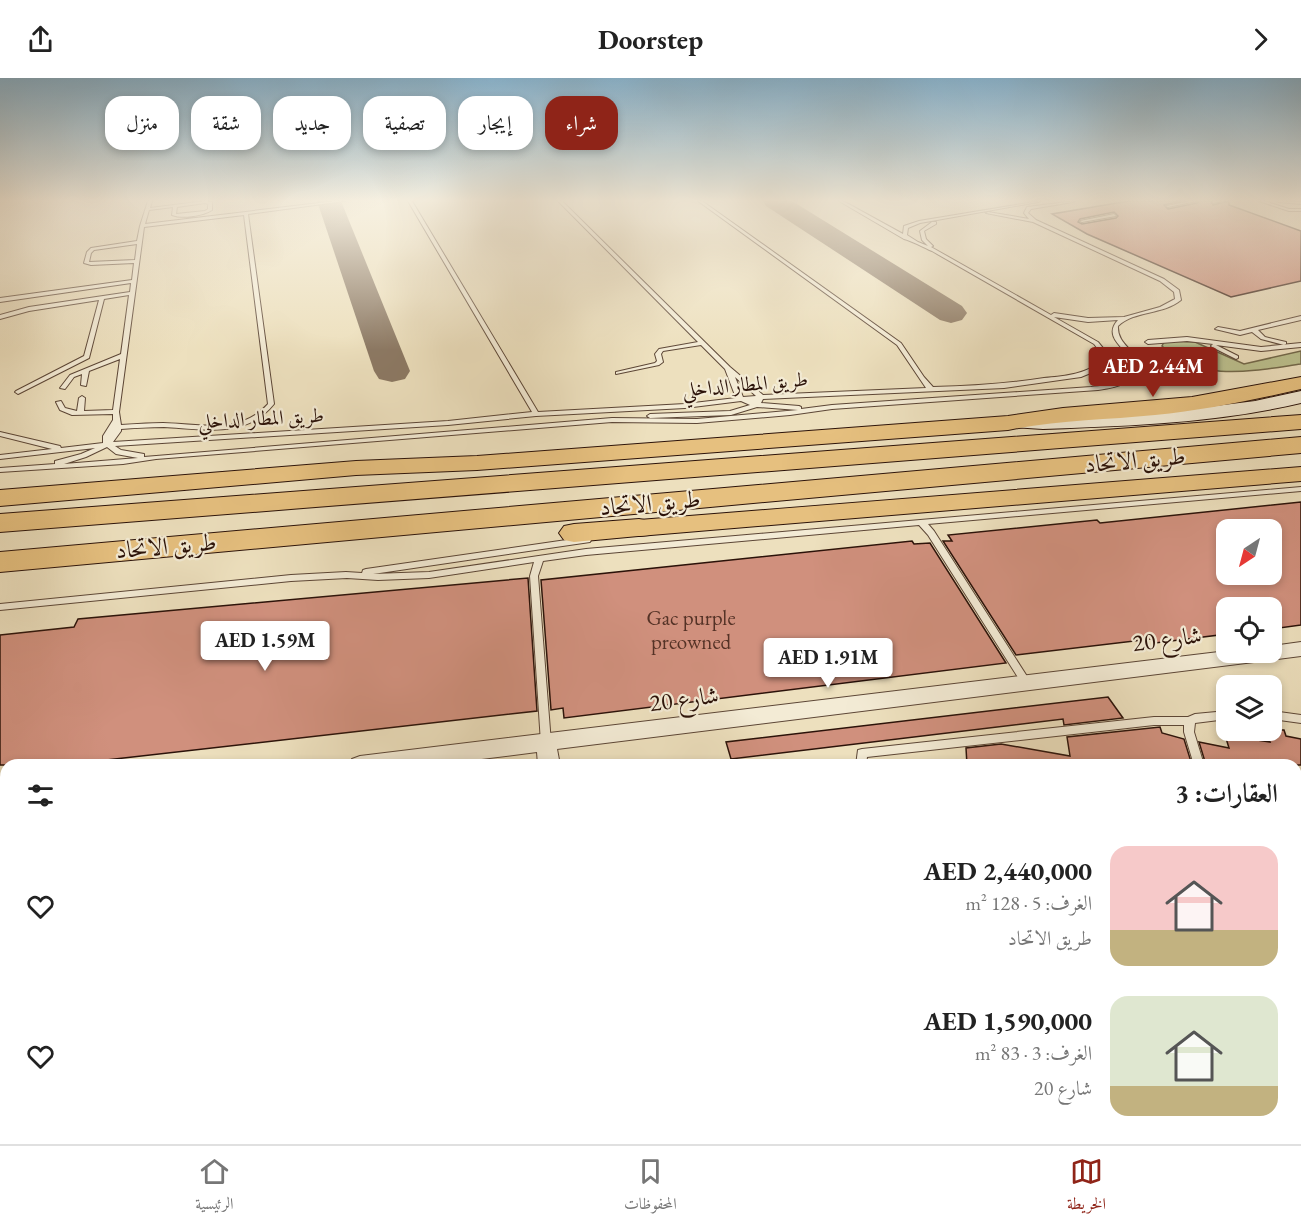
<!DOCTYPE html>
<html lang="ar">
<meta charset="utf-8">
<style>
:root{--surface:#fff;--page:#f2f2f2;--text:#222;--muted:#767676;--line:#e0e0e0;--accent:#8f2418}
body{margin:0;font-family:"EB Garamond",Amiri,serif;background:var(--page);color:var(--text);direction:rtl;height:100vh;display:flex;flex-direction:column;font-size:22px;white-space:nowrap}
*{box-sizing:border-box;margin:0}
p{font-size:20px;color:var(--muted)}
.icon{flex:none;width:33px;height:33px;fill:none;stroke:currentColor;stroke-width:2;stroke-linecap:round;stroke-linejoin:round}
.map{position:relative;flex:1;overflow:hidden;direction:ltr}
.details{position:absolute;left:0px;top:681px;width:1302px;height:386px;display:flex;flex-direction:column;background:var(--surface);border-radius:18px 18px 0 0;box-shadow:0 3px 9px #0003;direction:rtl}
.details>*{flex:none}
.banner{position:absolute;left:18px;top:18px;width:600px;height:54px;direction:rtl;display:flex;gap:12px}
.needle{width:39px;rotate:216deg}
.tools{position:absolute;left:1216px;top:441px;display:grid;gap:12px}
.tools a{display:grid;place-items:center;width:66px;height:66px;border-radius:12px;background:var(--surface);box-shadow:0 3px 9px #0003;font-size:30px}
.price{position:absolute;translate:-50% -51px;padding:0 14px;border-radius:6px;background:#fff;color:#222;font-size:20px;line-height:39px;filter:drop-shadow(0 2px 3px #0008)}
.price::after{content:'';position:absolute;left:50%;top:36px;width:18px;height:14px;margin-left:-9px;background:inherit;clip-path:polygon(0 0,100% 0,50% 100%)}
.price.on{background:var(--accent);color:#fff}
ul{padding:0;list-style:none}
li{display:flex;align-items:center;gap:18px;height:150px;padding:0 24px}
li span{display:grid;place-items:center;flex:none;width:168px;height:120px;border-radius:18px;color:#555}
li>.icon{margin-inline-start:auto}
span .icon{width:72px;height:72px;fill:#fffc;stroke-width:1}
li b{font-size:26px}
h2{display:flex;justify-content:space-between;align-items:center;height:72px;padding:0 24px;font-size:26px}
.chip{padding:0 21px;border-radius:18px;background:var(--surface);box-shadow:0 3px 9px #0003;font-size:21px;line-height:54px}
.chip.on{background:var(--accent);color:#fff}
header{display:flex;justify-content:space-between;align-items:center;height:78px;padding:0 24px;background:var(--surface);font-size:27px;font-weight:700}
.tab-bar{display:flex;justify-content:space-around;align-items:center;height:84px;border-top:2px solid var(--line);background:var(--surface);font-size:16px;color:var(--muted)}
.tab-bar a{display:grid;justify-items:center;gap:3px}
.tab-bar .on{color:var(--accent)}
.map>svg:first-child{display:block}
</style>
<header><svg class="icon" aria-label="forward" viewBox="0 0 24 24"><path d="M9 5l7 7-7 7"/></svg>Doorstep<svg class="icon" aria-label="share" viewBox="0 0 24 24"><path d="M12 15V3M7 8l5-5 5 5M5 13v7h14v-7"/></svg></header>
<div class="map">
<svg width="1301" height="1066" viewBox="0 0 1301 1066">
<rect width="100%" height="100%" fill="#ede0be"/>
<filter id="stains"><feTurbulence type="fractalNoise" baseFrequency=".00333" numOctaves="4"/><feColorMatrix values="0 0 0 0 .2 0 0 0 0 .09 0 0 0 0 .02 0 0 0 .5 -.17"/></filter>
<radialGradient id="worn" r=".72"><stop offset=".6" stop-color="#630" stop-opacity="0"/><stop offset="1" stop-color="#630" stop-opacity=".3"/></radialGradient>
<!-- green -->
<path fill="#bcc18f" stroke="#746a4c" stroke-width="1.5" d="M 1167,263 L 1195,264 L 1244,286 L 1301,273 L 1301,286 C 1258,292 1196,306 1162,268 L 1164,264 Z"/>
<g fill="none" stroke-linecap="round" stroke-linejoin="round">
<!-- taxiway -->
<g fill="#8c7964" fill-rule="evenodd">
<path d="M 317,123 L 341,123 L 410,293 L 405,301 L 392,304 L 379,301 L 374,293 Z"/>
<path d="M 763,123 L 792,123 L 962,228 L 967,235 L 962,242 L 951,245 L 940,242 L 766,128 Z"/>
</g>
</g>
<!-- building -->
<g fill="#d0907d" stroke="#2b1209" stroke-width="1.5" fill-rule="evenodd">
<path d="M 1129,123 L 1181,123 L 1164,127 L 1168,131 L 1197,125 L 1199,123 L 1211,123 L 1213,127 L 1229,123 L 1229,127 L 1301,153 L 1301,203 L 1231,219 L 1087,156 L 1052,136 ZM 1114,134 L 1118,138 L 1116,140 L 1082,146 L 1078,144 L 1080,141 Z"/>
<path d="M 1301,424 L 1301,547 L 1272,551 L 1272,530 L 1227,530 L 1227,556 L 1155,565 L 1151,561 L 1016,577 L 943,463 L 952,463 L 948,457 L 1097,442 L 1100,445 ZM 1227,452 L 1272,452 L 1272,496 L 1227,496 Z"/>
<path d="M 912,463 L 914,466 L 930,465 L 1006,585 L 564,640 L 563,630 L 551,632 L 541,502 Z"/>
<path d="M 528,500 L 537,633 L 62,687 L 0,687 L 0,557 L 74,549 L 78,541 Z"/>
<path d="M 1108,619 L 1123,640 L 1064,647 L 1063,641 L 731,681 L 726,664 Z"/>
<path d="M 1160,649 L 1162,655 L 1184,661 L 1192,687 L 967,687 L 966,670 L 1001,666 L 1070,678 L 1067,659 Z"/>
<path d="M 1265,652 L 1284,652 L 1286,658 L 1301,661 L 1301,687 L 1206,687 L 1199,664 L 1229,670 L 1225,657 L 1270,664 Z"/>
</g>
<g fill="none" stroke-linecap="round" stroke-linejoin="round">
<defs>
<g id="service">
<path d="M 148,123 L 152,123 L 150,130 L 205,123 L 212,124 L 212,132 C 203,138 182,141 172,137 L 173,129 L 149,132 L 145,146 L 336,123 L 345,123 L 248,136 L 274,326 C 246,361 203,351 164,349 C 150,349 135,350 121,351 L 121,353 L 113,364 L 448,343 L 532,334 L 408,123 L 412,123 L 538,334 L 685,326 L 736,320 L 725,291 L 701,267 L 663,273 L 661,276 L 663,284 L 659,287 L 616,296 L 616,294 L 655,285 L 657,283 L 655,276 L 659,271 L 698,264 L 558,123 L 562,123 L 730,289 L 763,317 L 926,310 L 897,267 L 698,123 L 702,123 L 901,265 L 924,299 L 933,309 C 970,308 1007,306 1044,300 C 1064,298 1085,297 1101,283 L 1101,275 L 1094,266 L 932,173 C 925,170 910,162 904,161 L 839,123 L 843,123 L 903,156 L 904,148 L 919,143 L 1040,123 L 1038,124 L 920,145 L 908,150 L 907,157 L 918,164 L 928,168 L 922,162 L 920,153 L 932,144 L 936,144 L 936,146 L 924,153 L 926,161 L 933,168 L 931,169 L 1051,237 L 1054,235 L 1088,240 L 1124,239 L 1160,229 L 1175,221 L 1174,214 L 1160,203 L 1033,144 L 986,135 L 988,134 L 1029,141 L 1024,135 L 1027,129 L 1075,123 L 1073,124 L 1031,131 L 1028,135 L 1036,142 L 1164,201 L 1179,212 L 1181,222 C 1163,237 1135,232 1118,248 C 1117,264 1131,270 1138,282 C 1136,306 1118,309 1098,312 L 832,331 L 790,337 L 697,345 L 612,344 L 156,381 L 123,386 L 0,394 L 0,390 L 55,386 L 55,383 L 81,376 L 95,370 L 0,381 L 0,377 L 52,371 L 0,358 L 0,354 L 60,368 L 61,370 L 103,365 L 103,358 L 113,342 L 113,336 L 72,337 L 60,332 L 56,324 L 61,323 L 65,330 L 77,333 L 79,320 L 82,318 L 85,320 L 84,333 L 113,332 L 120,281 L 89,293 L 86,308 L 81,307 L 82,296 L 74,299 L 65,311 L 60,310 L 70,297 L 121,276 L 129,217 L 104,221 L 89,280 L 18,316 L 15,314 L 16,313 L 84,278 L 99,222 L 29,233 L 0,241 L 0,237 L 29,229 L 130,214 L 131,205 L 0,224 L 0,220 L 132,202 L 134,185 L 91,187 L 84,185 L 87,174 L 91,170 L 137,163 L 140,148 ZM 205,125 L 208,126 L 208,131 L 205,133 L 176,136 L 177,129 ZM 244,137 L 268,326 C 240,357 200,346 163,345 C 149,345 135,346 121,347 L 119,334 L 144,149 ZM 137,166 L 135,182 L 89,184 L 91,175 L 94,172 ZM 1054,239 L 1088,244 L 1118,242 C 1103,258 1123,269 1132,282 C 1130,305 1110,307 1091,309 L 832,327 L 801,331 L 801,329 L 799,328 L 761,325 L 763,321 L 1004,310 L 1081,299 L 1098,292 L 1106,285 L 1107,275 L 1098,264 ZM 735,299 L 756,318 L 743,319 ZM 741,323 L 750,327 L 730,333 L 650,336 L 647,338 L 650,340 L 731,337 L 757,329 L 798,332 L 697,341 L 612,340 L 144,379 L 144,376 L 121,372 L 115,368 L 448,347 L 536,338 L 685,330 ZM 107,369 L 116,376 L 138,380 L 64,386 L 86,379 Z"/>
<path d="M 1190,123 L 1197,123 L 1168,129 L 1166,128 Z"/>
<path d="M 1216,123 L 1223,123 L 1213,125 L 1213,123 Z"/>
<path d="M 1259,123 L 1264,123 L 1289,131 L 1301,131 L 1301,133 L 1289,133 Z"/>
<path d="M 1277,123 L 1301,124 L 1301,126 L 1279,124 Z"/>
<path d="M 1114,136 L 1116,138 L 1082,144 L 1080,143 Z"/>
<path d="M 1301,238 L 1301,242 L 1258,252 L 1265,259 L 1286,264 L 1286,266 L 1284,267 L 1261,261 L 1252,254 L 1240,257 L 1215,251 L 1218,249 L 1240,253 Z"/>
<path d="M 1187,259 L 1261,269 L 1301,265 L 1301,269 L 1261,273 L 1216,267 L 1238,278 L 1238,280 L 1236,281 L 1212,269 L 1211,268 L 1213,266 L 1187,263 L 1148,266 L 1145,264 L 1148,262 Z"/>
<path d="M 1301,409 L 1301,413 L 928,446 L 934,453 L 1030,603 L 1032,606 L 1030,609 L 1024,609 L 928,457 L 919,447 L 586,477 L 543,483 L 538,498 L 551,665 L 550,668 L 546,669 L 542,668 L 541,665 L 530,498 L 534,484 L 429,500 L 378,502 L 347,500 L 291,503 L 0,532 L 0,526 L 291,497 L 346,494 L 362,495 L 363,492 L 366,491 L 587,459 L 590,460 L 591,462 L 590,464 L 373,496 L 429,494 L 586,471 Z"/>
<path d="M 1227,633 L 1227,641 L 1195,645 L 1194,654 L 1204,687 L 1194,687 L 1184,654 L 1184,647 L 1154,647 L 867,679 L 866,687 L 856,687 L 858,672 L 862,671 L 1154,639 L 1188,639 L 1195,636 Z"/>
<path d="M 1272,633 L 1301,637 L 1301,645 L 1272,641 Z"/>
<path d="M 1296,743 L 1301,744 L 1301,754 L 1296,753 Z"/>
<path d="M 354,1060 L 381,1060 L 384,1066 L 357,1066 Z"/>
<path d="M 580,1060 L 595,1060 L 595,1066 L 579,1066 Z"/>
<rect x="873" y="1060" width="16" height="6"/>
<path d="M 1077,1060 L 1107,1060 L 1110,1066 L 1080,1066 Z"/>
</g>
<g id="minor">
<path d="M 1301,564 L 1301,578 L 557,671 L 560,687 L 538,687 L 537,674 L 433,687 L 349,687 L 352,681 L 360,678 L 1227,573 L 1272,574 L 1272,568 Z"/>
<path d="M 6,721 L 6,741 L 0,742 L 0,722 Z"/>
<path d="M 6,1048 L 6,1060 L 29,1060 L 27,1066 L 0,1066 L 0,1054 Z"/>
<path d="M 393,1060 L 423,1060 L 421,1066 L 391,1066 Z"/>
<path d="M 668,1060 L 714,1060 L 716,1066 L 670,1066 Z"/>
</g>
<path id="secondary" d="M 1301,313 L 1301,325 C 1217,345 1129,348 1043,351 L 1012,349 L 1009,345 L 1012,341 L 1019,339 L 1208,329 L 1255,323 Z"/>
<g id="primary">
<path d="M 1301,299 L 1301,311 C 1253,322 1204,332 1155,337 C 1106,342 1057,342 1008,352 L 477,392 L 356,397 L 0,428 L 0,412 L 356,383 L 477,378 L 1008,338 L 1063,330 L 1192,319 Z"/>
<path d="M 1301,389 L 1301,403 L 639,458 L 630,456 L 626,450 L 630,444 L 639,442 Z"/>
</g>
<g id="motorway">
<path d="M 1301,337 L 1301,351 L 0,454 L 0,436 Z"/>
<path d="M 1301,359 L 1301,375 L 0,494 L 0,474 Z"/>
<path d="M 639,441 L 649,443 L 654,450 L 649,457 L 574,464 L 564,462 L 559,455 L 564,448 L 574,446 Z"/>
</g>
</defs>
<!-- service casing -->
<use href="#service" stroke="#5c4636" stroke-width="2"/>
<!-- minor casing -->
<use href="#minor" stroke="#5c4636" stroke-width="2"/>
<!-- secondary casing -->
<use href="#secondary" stroke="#2b1209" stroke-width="2"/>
<!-- primary casing -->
<use href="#primary" stroke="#2b1209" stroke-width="2"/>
<!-- motorway casing -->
<use href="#motorway" stroke="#2b1209" stroke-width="2"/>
<!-- service -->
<use href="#service" fill="#f3ebd5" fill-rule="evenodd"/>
<!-- minor -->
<use href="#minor" fill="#f3ebd5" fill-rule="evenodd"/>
<!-- secondary -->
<use href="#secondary" fill="#f3ebd5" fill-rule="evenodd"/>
<!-- primary -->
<use href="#primary" fill="#e6c07f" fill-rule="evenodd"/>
<!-- motorway -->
<use href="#motorway" fill="#e6c07f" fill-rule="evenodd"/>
</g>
<!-- sky -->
<linearGradient id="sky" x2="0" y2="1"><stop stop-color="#89b7d4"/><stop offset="0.45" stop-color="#f7f1e2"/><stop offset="1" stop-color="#f7f1e2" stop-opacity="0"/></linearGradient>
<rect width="1301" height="272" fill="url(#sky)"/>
<g text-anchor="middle" stroke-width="4.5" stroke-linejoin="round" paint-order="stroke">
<!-- far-street labels -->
<g font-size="20" fill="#2b1209" stroke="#f3ebd5">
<text transform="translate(745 306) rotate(-5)" y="7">طريق المطار الداخلي</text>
<text transform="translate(261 340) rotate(-3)" y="7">طريق المطار الداخلي</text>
</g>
<!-- number labels -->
<g font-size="21" fill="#543226">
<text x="691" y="547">Gac purple<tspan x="691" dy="24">preowned</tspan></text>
</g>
<!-- street labels -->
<g font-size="24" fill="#2b1209" stroke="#f3ebd5">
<text transform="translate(1135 382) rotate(-5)" y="8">طريق الاتحاد</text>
<text transform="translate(650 425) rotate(-5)" y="8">طريق الاتحاد</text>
<text transform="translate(166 468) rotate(-5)" y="8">طريق الاتحاد</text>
<text transform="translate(1167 561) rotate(-7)" y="8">شارع 20</text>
<text transform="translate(684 621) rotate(-7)" y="8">شارع 20</text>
</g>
</g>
<rect width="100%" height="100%" filter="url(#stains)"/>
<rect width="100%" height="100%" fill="url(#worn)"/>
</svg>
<div class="tools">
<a><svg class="needle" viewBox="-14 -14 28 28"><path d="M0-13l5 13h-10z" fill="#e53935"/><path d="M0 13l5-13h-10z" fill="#767676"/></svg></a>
<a><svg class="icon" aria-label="locate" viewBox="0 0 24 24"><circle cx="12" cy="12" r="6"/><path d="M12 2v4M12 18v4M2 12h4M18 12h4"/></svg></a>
<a><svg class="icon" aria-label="layers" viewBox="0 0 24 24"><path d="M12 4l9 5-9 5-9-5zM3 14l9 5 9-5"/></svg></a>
</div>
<b class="price on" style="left:1153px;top:320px">AED 2.44M</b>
<b class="price" style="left:265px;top:594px">AED 1.59M</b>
<b class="price" style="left:828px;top:611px">AED 1.91M</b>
<div class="banner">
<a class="chip on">شراء</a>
<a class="chip">إيجار</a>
<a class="chip">تصفية</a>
<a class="chip">جديد</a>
<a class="chip">شقة</a>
<a class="chip">منزل</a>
</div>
<section class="details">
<h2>العقارات: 3<svg class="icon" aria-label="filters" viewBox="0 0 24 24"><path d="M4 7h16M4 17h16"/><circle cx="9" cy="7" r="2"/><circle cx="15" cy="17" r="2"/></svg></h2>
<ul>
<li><span style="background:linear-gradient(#f6c9c9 70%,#c2b280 0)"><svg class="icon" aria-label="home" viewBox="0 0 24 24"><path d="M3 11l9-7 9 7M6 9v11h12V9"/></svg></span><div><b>AED 2,440,000</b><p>الغرف: 5 · 128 m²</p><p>طريق الاتحاد</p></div><svg class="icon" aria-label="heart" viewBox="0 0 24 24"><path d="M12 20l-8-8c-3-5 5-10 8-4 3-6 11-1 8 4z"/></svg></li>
<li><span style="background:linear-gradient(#dfe7d0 75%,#c2b280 0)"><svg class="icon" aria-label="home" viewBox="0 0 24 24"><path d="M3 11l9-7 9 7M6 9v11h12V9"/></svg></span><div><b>AED 1,590,000</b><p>الغرف: 3 · 83 m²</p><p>شارع 20</p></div><svg class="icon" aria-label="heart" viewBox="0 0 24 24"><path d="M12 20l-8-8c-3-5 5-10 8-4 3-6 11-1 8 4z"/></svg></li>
</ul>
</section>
</div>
<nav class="tab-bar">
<a class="on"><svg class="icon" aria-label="map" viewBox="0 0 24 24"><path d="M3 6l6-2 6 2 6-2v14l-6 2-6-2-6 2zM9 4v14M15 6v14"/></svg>الخريطة</a>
<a><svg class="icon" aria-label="saved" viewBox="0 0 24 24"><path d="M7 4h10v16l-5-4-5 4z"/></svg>المحفوظات</a>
<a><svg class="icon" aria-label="home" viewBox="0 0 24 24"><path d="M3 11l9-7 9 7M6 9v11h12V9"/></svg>الرئيسية</a>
</nav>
